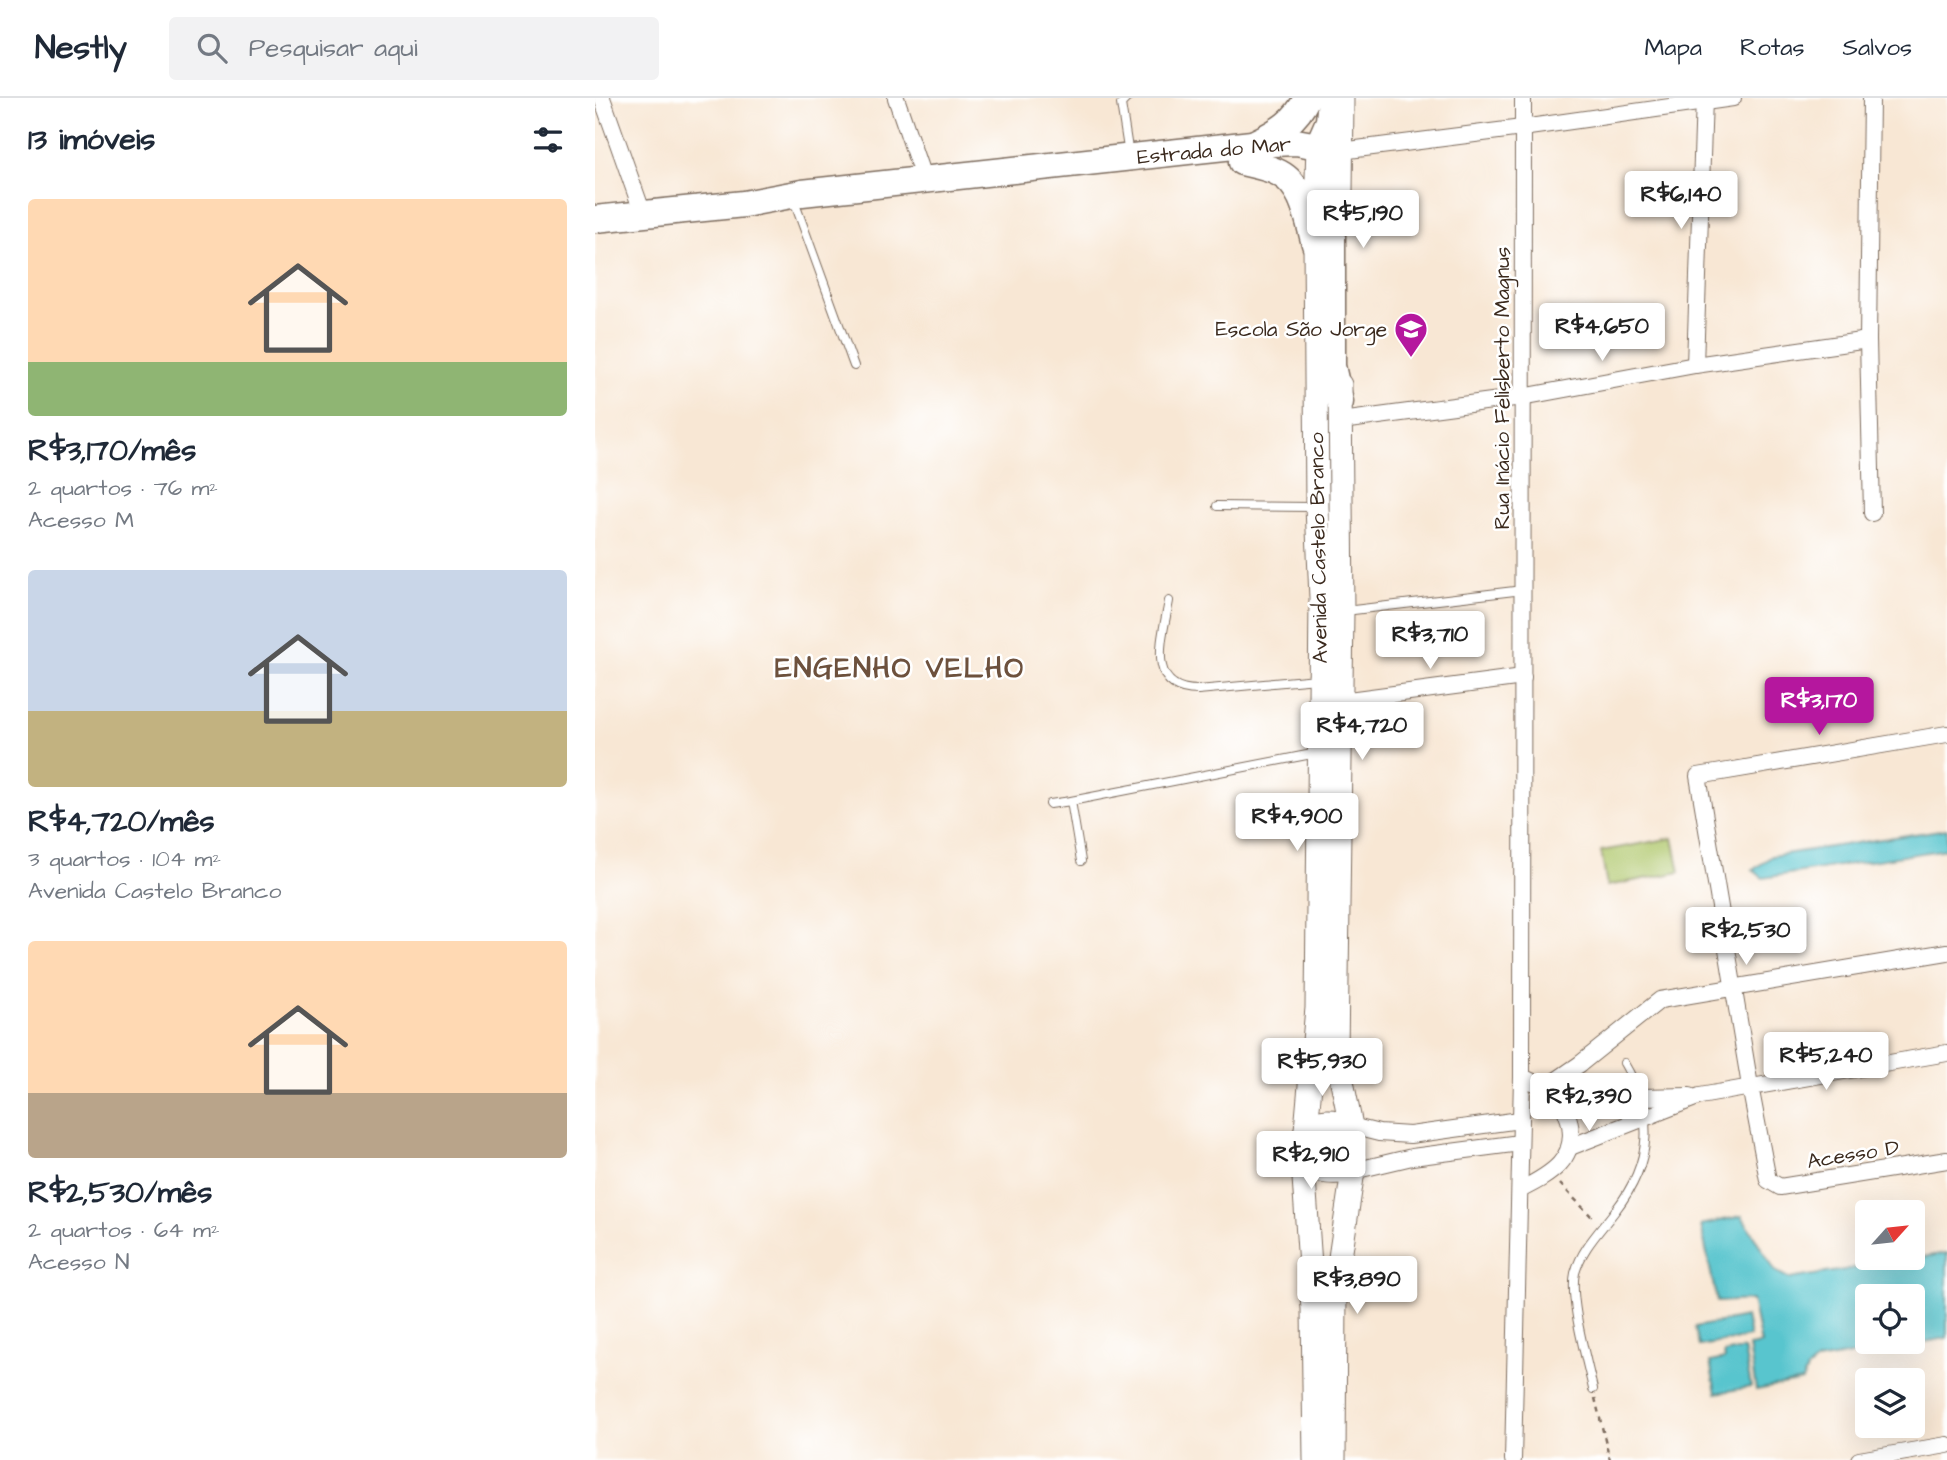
<!DOCTYPE html>
<html lang="pt">
<meta charset="utf-8">
<style>
:root{--surface:#fff;--page:#f2f2f3;--text:#1f2937;--muted:#747a83;--line:#e0e1e3;--accent:#b5179e}
body{margin:0;font-family:"Architects Daughter",sans-serif;background:var(--page);color:var(--text);height:100vh;display:flex;flex-direction:column;font-size:26px;white-space:nowrap}
*{box-sizing:border-box;margin:0}
p{font-size:23px;color:var(--muted)}
.icon{flex:none;width:38px;height:38px;fill:none;stroke:currentColor;stroke-width:2;stroke-linecap:round;stroke-linejoin:round}
.map{position:relative;flex:1;overflow:hidden}
.details{display:flex;flex-direction:column;background:var(--surface);width:595px}
.details>*{flex:none}
.needle{width:46px;rotate:63deg}
.buttons{position:absolute;left:1260px;top:1102px;display:grid;gap:14px}
.buttons a{display:grid;place-items:center;width:70px;height:70px;border-radius:7px;background:var(--surface);box-shadow:0 7px 28px #0002;font-size:35px}
.price{position:absolute;translate:-50% -60px;padding:0 16px;border-radius:7px;background:#fff;color:#222;font-size:23px;line-height:46px;filter:drop-shadow(0 2px 4px #0008)}
.price::after{content:'';position:absolute;left:50%;top:42px;width:21px;height:16px;margin-left:-10px;background:inherit;clip-path:polygon(0 0,100% 0,50% 100%)}
.price.selected{background:var(--accent);color:#fff}
ul{padding:0;list-style:none}
li{display:grid;align-content:center;gap:14px;height:371px;padding:0 28px}
li span{display:grid;place-items:center;height:217px;border-radius:7px;color:#555}
li>.icon{margin-inline-start:auto}
span .icon{width:126px;height:126px;fill:#fffc;stroke-width:1}
li b{font-size:30px}
h2{display:flex;justify-content:space-between;align-items:center;height:84px;padding:0 28px;font-size:30px}
header{display:flex;align-items:center;gap:42px;box-sizing:border-box;height:98px;padding:0 35px;background:var(--surface);border-bottom:2px solid var(--line)}
header strong{font-size:33px}
nav{display:flex;gap:38px;margin-inline-start:auto;font-size:24px}
.search{width:490px;height:63px;background:var(--page);display:flex;align-items:center;gap:18px;box-sizing:border-box;padding:0 24px;border-radius:7px;color:var(--muted);font-size:26px}
main{display:flex;flex:1;min-height:0}
.map>svg:first-child{display:block}
</style>
<header>
<strong>Nestly</strong>
<div class="search"><svg class="icon" aria-label="search" viewBox="0 0 24 24"><circle cx="10" cy="10" r="6"/><path d="M15 15l6 6"/></svg>Pesquisar aqui</div>
<nav><a>Mapa</a><a>Rotas</a><a>Salvos</a></nav>
</header>
<main>
<section class="details">
<h2>13 imóveis<svg class="icon" aria-label="filters" viewBox="0 0 24 24"><path d="M4 7h16M4 17h16"/><circle cx="9" cy="7" r="2"/><circle cx="15" cy="17" r="2"/></svg></h2>
<ul>
<li><span style="background:linear-gradient(#ffd9b3 75%,#8fb573 0)"><svg class="icon" aria-label="home" viewBox="0 0 24 24"><path d="M3 11l9-7 9 7M6 9v11h12V9"/></svg></span><div><b>R$3,170/mês</b><p>2 quartos · 76 m²</p><p>Acesso M</p></div></li>
<li><span style="background:linear-gradient(#c9d6e8 65%,#c2b280 0)"><svg class="icon" aria-label="home" viewBox="0 0 24 24"><path d="M3 11l9-7 9 7M6 9v11h12V9"/></svg></span><div><b>R$4,720/mês</b><p>3 quartos · 104 m²</p><p>Avenida Castelo Branco</p></div></li>
<li><span style="background:linear-gradient(#ffd9b3 70%,#b9a48a 0)"><svg class="icon" aria-label="home" viewBox="0 0 24 24"><path d="M3 11l9-7 9 7M6 9v11h12V9"/></svg></span><div><b>R$2,530/mês</b><p>2 quartos · 64 m²</p><p>Acesso N</p></div></li>
</ul>
</section>
<div class="map">
<svg width="1352" height="1362" viewBox="0 0 1352 1362">
<rect width="100%" height="100%" fill="#fff"/>
<filter id="ink" filterUnits="userSpaceOnUse"><feTurbulence type="fractalNoise" baseFrequency=".0143" numOctaves="2"/><feDisplacementMap in="SourceGraphic" scale="14" xChannelSelector="R" yChannelSelector="G"/><feConvolveMatrix kernelMatrix="1 2 1 2 8 2 1 2 1" color-interpolation-filters="sRGB"/></filter>
<filter id="wash" filterUnits="userSpaceOnUse"><feTurbulence type="fractalNoise" baseFrequency=".00686" numOctaves="4" result="noise"/><feDisplacementMap in="SourceGraphic" scale="28" xChannelSelector="R" yChannelSelector="G"/><feGaussianBlur stdDeviation="1.57" result="paint"/><feColorMatrix in="noise" values="0 0 0 0 0 0 0 0 0 0 0 0 0 0 0 0 0 1.4 0 .05"/><feComposite in="paint" operator="in"/></filter>
<g filter="url(#wash)">
<rect width="100%" height="100%" fill="#f8e7d4"/>
<!-- green -->
<path fill="#b0c86d" stroke="#767946" stroke-width="2" d="M 1078,740 L 1085,774 L 1012,788 L 1006,753 Z"/>
<!-- water -->
<g fill="#58c5ce" stroke="#4a7876" stroke-width="2" fill-rule="evenodd">
<path d="M 1352,731 L 1352,751 L 1168,780 L 1158,772 L 1177,758 Z"/>
<path d="M 1147,1118 L 1180,1173 L 1195,1181 L 1352,1155 L 1352,1240 L 1222,1263 L 1212,1271 L 1207,1283 L 1161,1292 L 1154,1248 L 1166,1246 L 1157,1202 L 1122,1204 L 1106,1127 ZM 1272,1199 L 1318,1199 L 1318,1244 L 1272,1244 Z"/>
<path d="M 1151,1219 L 1155,1239 L 1104,1248 L 1100,1229 Z"/>
<path d="M 1149,1251 L 1156,1289 L 1121,1295 L 1115,1264 L 1130,1261 L 1129,1255 Z"/>
</g>
</g>
<g filter="url(#ink)">
<g fill="none" stroke-linecap="round" stroke-linejoin="round">
<defs>
<g id="service">
<path d="M 532,0 L 526,6 L 534,57"/>
<path d="M 198,100 L 259,268"/>
<path d="M 622,408 L 719,409"/>
<path d="M 574,503 C 568,538 549,592 603,592 L 722,581"/>
<path d="M 750,513 L 928,492"/>
<path d="M 476,703 L 486,763"/>
<path d="M 455,706 L 476,703 L 722,655"/>
<path d="M 998,1291 C 992,1263 974,1201 980,1175 C 987,1150 1005,1133 1020,1113 C 1058,1064 1060,1017 1029,965"/>
</g>
<g id="minor">
<path d="M 7,0 L 48,116"/>
<path d="M 301,0 L 329,82"/>
<path d="M 1276,0 L 1273,242 L 1277,415"/>
<path d="M 746,53 L 927,30 L 1138,0"/>
<path d="M 1100,267 L 1109,0"/>
<path d="M 746,323 L 927,299 L 1100,267 L 1273,242"/>
<path d="M 746,603 L 928,579"/>
<path d="M 1352,636 L 1103,678 L 1155,988 L 1173,1082 L 1185,1089 L 1352,1062"/>
<path d="M 950,990 L 985,966 L 1065,902 L 1352,854"/>
<path d="M 963,998 L 1008,1002 L 1045,999 L 1095,998"/>
<path d="M 756,1028 L 784,1035 L 815,1037 L 925,1022"/>
<path d="M 975,1049 L 1105,998 L 1352,955"/>
<path d="M 758,1073 L 817,1059 L 925,1045"/>
<path d="M 925,1092 C 955,1077 984,1061 974,1022 C 971,1013 968,1004 961,997 C 952,989 938,984 927,979"/>
<path d="M 918,1362 L 927,979 L 928,0"/>
<path d="M 1264,1362 L 1352,1347"/>
</g>
<g id="secondary">
<path d="M 746,95 L 747,0"/>
<path d="M 711,1033 C 724,1019 739,1022 756,1028"/>
<path d="M 708,1055 C 716,1078 738,1075 758,1073"/>
<path d="M 720,1362 L 718,1211 L 708,1065 L 722,910 L 726,500 L 722,409 L 720,146 L 723,47"/>
<path d="M 739,1362 L 740,1193 L 758,1073 L 756,1028 L 741,954 L 747,513 L 745,287"/>
</g>
<g id="primary">
<path d="M 662,44 C 684,33 701,23 712,0"/>
<path d="M 723,48 L 734,68 L 737,86 L 737,268 L 745,304"/>
<path d="M 723,48 L 734,23 L 736,0"/>
<path d="M 647,64 C 659,67 673,69 684,75 C 709,88 713,122 720,146"/>
<path d="M 0,121 L 149,106 L 207,95 L 657,46 L 701,44 L 723,48"/>
</g>
</defs>
<!-- service casing -->
<use href="#service" stroke="#7d6c5e" stroke-width="10"/>
<!-- minor casing -->
<use href="#minor" stroke="#7d6c5e" stroke-width="18"/>
<!-- secondary casing -->
<use href="#secondary" stroke="#7d6c5e" stroke-width="25"/>
<!-- primary casing -->
<use href="#primary" stroke="#7d6c5e" stroke-width="29"/>
<!-- path -->
<g stroke="#7d6c5e" stroke-width="2.5" stroke-dasharray="5 5" stroke-linecap="butt">
<path d="M 965,1086 L 999,1121"/>
<path d="M 1000,1300 L 1015,1362"/>
</g>
<!-- service -->
<use href="#service" stroke="#fff" stroke-width="8"/>
<!-- minor -->
<use href="#minor" stroke="#fff" stroke-width="16"/>
<!-- secondary -->
<use href="#secondary" stroke="#fff" stroke-width="23"/>
<!-- primary -->
<use href="#primary" stroke="#fff" stroke-width="26"/>
</g>
</g>
<!-- icons -->
<defs>
<symbol id="school-pin" viewBox="-11 -11 22 30"><path d="M0 17L-7.5 6A9.5 9.5 0 1 1 7.5 6Z" fill="#b5179e" stroke="#fff"/><path d="M0-5L7-2L0 1L-7-2ZM-4 1L0 2.5L4 1V4Q0 6-4 4Z" fill="#fff"/></symbol>
</defs>
<g fill-rule="evenodd">
<use href="#school-pin" x="797" y="212" width="38" height="52"/>
</g>
<g text-anchor="middle" stroke-width="5" stroke-linejoin="round" paint-order="stroke">
<!-- street labels -->
<g font-size="21" fill="#3b2a1e" stroke="#fff">
<text transform="translate(619 52) rotate(-5)" y="7">Estrada do Mar</text>
<text transform="translate(907 290) rotate(-90)" y="7">Rua Inácio Felisberto Magnus</text>
<text transform="translate(723 450) rotate(-91)" y="7">Avenida Castelo Branco</text>
<text transform="translate(1258 1056) rotate(-9)" y="7">Acesso D</text>
</g>
<!-- poi labels -->
<g font-size="21" fill="#3b2a1e" stroke="#fff" text-anchor="end">
<text x="792" y="238">Escola São Jorge</text>
</g>
<!-- district labels -->
<g font-size="28" font-weight="bold" letter-spacing="2" fill="#6d513d" stroke="#fff">
<text x="305" y="579">ENGENHO VELHO</text>
</g>
</g>
</svg>
<div class="buttons">
<a><svg class="needle" viewBox="-14 -14 28 28"><path d="M0-13l5 13h-10z" fill="#e53935"/><path d="M0 13l5-13h-10z" fill="#747a83"/></svg></a>
<a><svg class="icon" aria-label="locate" viewBox="0 0 24 24"><circle cx="12" cy="12" r="6"/><path d="M12 2v4M12 18v4M2 12h4M18 12h4"/></svg></a>
<a><svg class="icon" aria-label="layers" viewBox="0 0 24 24"><path d="M12 4l9 5-9 5-9-5zM3 14l9 5 9-5"/></svg></a>
</div>
<b class="price" style="left:1086px;top:133px">R$6,140</b>
<b class="price" style="left:768px;top:152px">R$5,190</b>
<b class="price" style="left:1007px;top:265px">R$4,650</b>
<b class="price" style="left:835px;top:573px">R$3,710</b>
<b class="price selected" style="left:1224px;top:639px">R$3,170</b>
<b class="price" style="left:767px;top:664px">R$4,720</b>
<b class="price" style="left:702px;top:755px">R$4,900</b>
<b class="price" style="left:1151px;top:869px">R$2,530</b>
<b class="price" style="left:1231px;top:994px">R$5,240</b>
<b class="price" style="left:727px;top:1000px">R$5,930</b>
<b class="price" style="left:994px;top:1035px">R$2,390</b>
<b class="price" style="left:716px;top:1093px">R$2,910</b>
<b class="price" style="left:762px;top:1218px">R$3,890</b>
</div>
</main>
